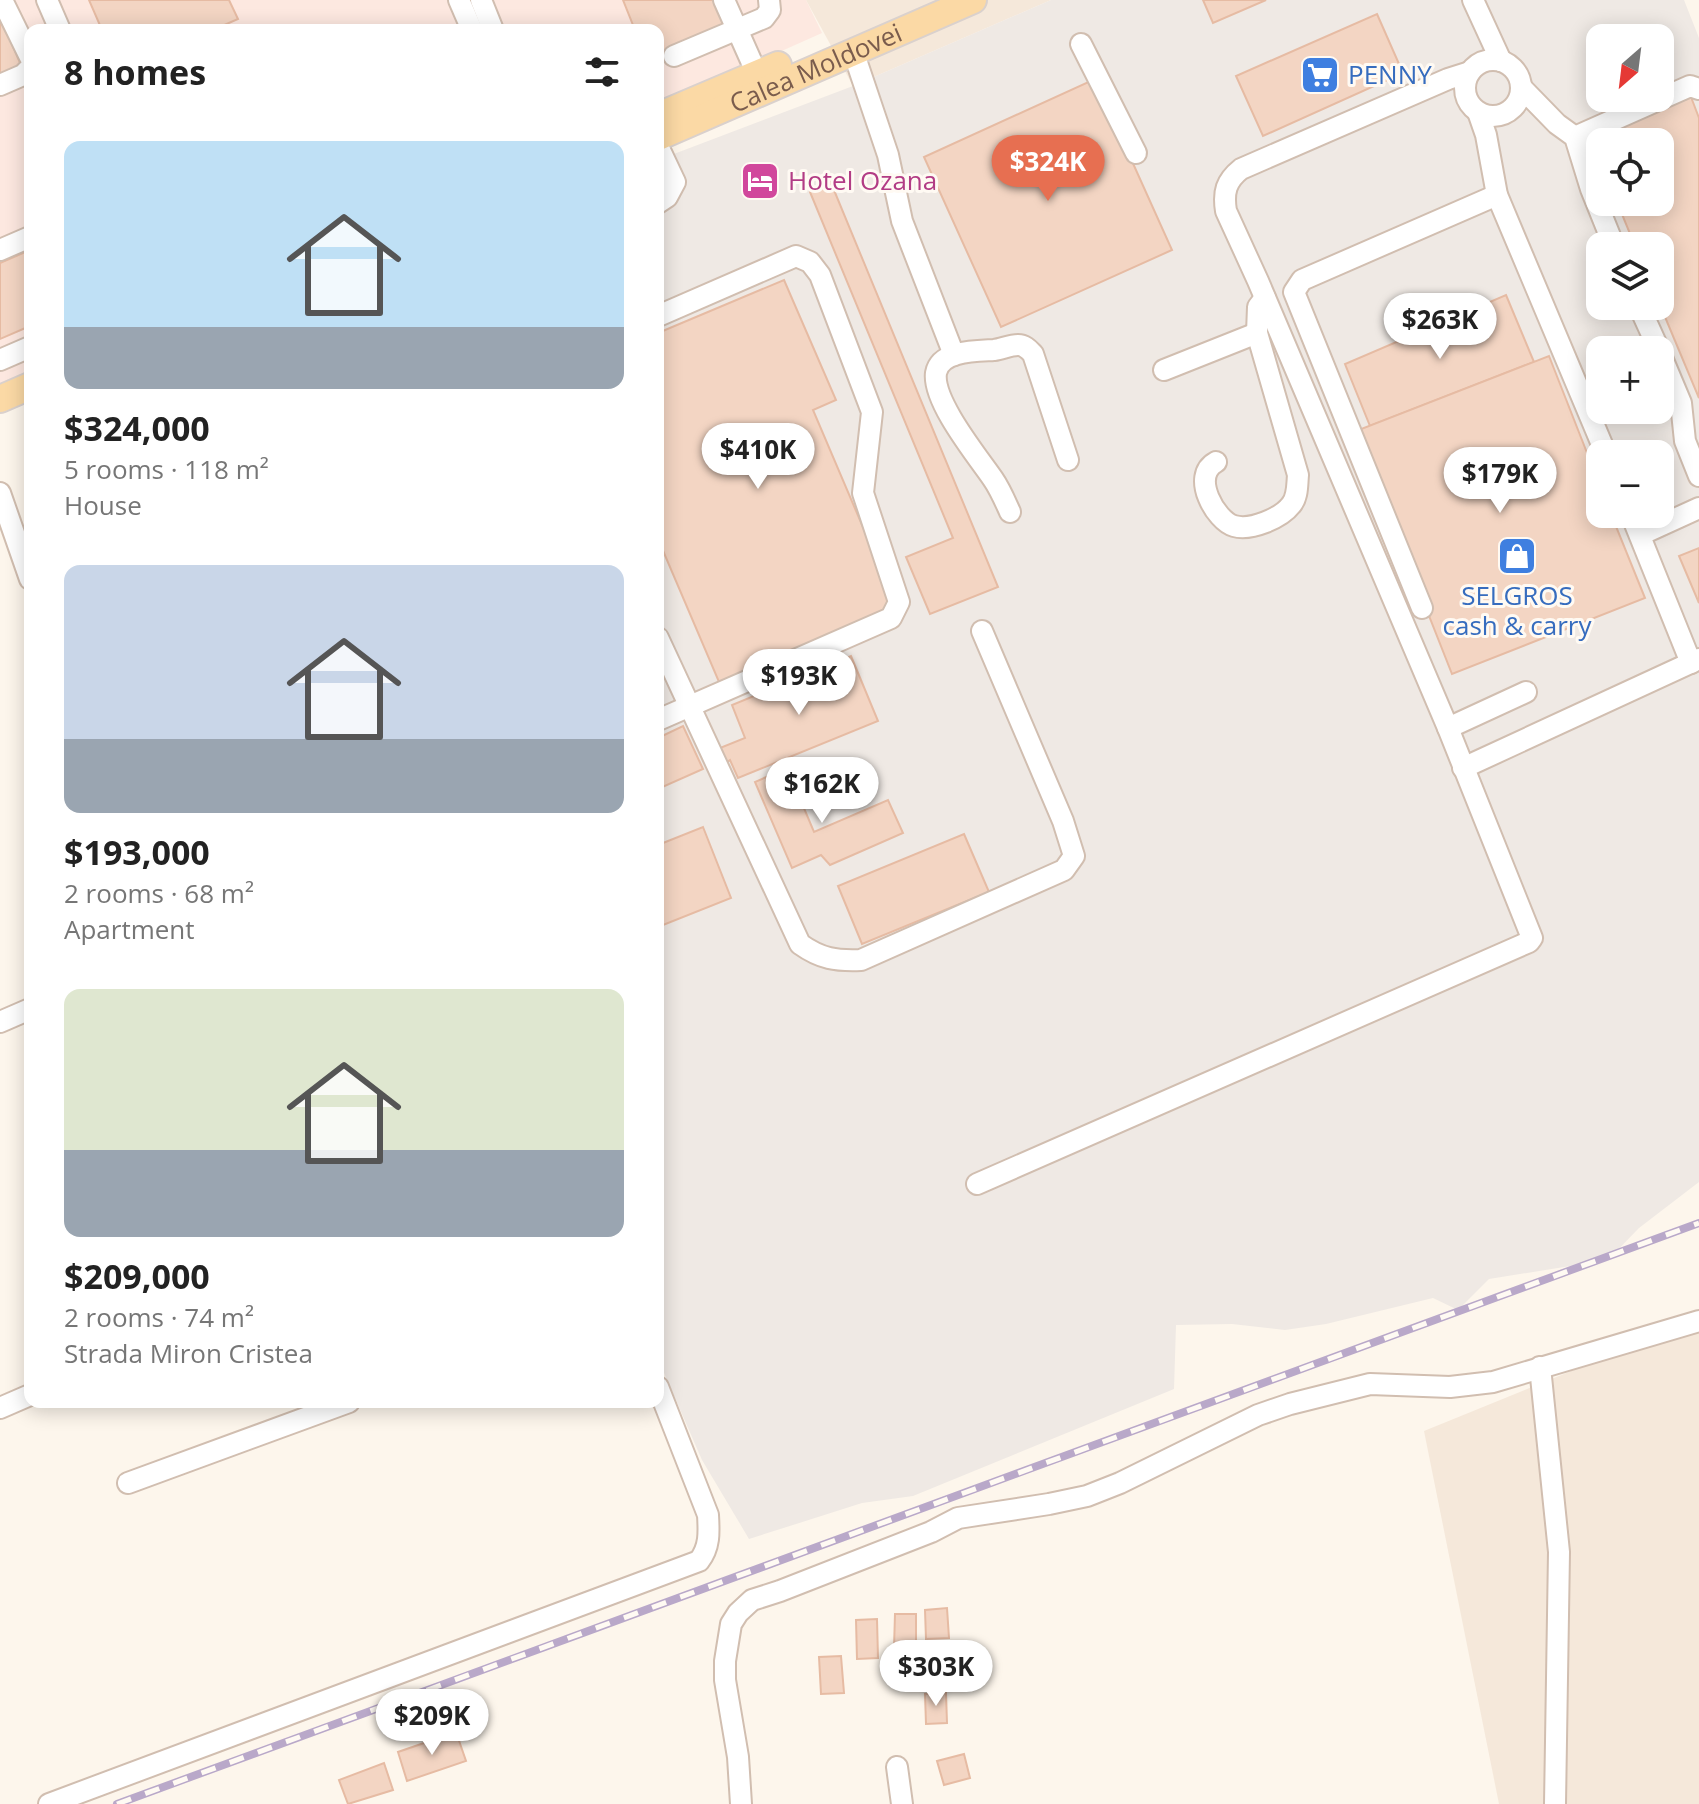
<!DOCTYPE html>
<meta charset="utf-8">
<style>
:root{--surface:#fff;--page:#f2f2f2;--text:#222;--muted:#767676;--accent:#e76f51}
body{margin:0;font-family:"Open Sans",sans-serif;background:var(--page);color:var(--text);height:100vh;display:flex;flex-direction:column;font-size:30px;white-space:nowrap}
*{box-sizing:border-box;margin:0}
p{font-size:26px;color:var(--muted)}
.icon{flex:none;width:44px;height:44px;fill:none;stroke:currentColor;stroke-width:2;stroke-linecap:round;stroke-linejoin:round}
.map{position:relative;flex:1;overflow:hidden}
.drawer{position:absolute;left:24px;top:24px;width:640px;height:1384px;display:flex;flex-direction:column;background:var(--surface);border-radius:16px;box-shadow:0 4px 20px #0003}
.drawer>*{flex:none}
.needle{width:52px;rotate:208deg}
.buttons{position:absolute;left:1586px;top:24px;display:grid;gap:16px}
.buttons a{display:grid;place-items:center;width:88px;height:88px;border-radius:16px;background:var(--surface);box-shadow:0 4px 20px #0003;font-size:40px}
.price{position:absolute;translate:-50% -68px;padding:0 18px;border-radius:28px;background:#fff;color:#222;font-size:26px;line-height:52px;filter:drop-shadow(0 2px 4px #0008)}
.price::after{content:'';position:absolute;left:50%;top:48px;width:24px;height:18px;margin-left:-12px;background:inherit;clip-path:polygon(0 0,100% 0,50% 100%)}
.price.selected{background:var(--accent);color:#fff}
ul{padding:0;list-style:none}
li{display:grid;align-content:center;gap:16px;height:424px;padding:0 40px}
li span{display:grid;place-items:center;height:248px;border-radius:16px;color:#555}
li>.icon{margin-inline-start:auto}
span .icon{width:144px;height:144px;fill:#fffc;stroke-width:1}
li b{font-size:34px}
h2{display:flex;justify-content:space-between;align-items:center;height:96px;padding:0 40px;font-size:34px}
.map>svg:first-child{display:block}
</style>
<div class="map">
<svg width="1699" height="1804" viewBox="0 0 1699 1804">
<rect width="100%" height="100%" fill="#fdf6ec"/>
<!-- residential -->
<g fill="#f5e8da">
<path d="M 806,0 L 1051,0 L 853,86 Z"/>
<path d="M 1699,1319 L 1699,1804 L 1499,1804 L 1424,1431 Z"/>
</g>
<!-- commercial -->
<path fill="#fde8e0" d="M 0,0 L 806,0 L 822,33 L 658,106 L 658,30 L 30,30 L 30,384 L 0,397 Z"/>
<!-- industrial -->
<path fill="#efe9e4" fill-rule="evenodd" d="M 1051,0 L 1684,0 L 1699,38 L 1699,1182 L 1639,1228 L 1608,1260 L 1489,1279 L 1458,1310 L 1433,1298 L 1326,1324 L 1285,1330 L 1232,1324 L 1176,1325 L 1174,1389 L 913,1496 L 862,1503 L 749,1539 L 702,1460 L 658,1359 L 658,160 L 853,86 ZM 1600,38 L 1660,38 L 1660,98 L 1600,98 ZM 1600,142 L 1660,142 L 1660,202 L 1600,202 ZM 1600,246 L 1660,246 L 1660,306 L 1600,306 ZM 1600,350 L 1660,350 L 1660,410 L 1600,410 ZM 1600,454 L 1660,454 L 1660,514 L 1600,514 Z"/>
<!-- building -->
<g fill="#f3d5c3" stroke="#e6bba3" stroke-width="2">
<path d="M 89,0 L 229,0 L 238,19 L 213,30 L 102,30 Z"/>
<path d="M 623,0 L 714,0 L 726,27 L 658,55 L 658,30 L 635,30 Z"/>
<path d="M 1203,0 L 1266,0 L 1213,23 Z"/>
<path d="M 1377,14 L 1403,73 L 1263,136 L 1236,76 Z"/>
<path d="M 0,17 L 21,65 L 0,75 Z"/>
<path d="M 1095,79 L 1172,250 L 1001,327 L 924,157 Z"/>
<path d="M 1691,97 L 1699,118 L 1699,398 L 1660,305 L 1660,246 L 1635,246 L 1617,202 L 1660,202 L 1660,142 L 1600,142 L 1600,161 L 1590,139 Z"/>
<path d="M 829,178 L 998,587 L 930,614 L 906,557 L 953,538 L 810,192 Z"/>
<path d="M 30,250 L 30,326 L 0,339 L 0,263 Z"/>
<path d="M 784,280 L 836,400 L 813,410 L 900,614 L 722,689 L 658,539 L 658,333 Z"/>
<path d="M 1506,295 L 1534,362 L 1370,426 L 1345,364 Z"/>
<path d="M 1549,356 L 1600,486 L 1600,514 L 1611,514 L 1645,598 L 1452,674 L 1356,431 Z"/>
<path d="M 1699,548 L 1699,603 L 1679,556 Z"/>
<path d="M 851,656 L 878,721 L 738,778 L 730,760 L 722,766 L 715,750 L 745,738 L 732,705 Z"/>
<path d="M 683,726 L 703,769 L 658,789 L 658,738 Z"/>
<path d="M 787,768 L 814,832 L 888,800 L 903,833 L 830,865 L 821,855 L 792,868 L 755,782 Z"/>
<path d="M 703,827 L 731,898 L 658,927 L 658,845 Z"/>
<path d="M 964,834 L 989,892 L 862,944 L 838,886 Z"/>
<path d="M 947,1608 L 949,1638 L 926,1639 L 925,1610 Z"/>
<path d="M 895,1614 L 916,1614 L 916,1649 L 894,1648 Z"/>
<path d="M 877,1619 L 878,1658 L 857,1659 L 856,1620 Z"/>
<path d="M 841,1656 L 844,1693 L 821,1694 L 819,1657 Z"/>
<path d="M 946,1693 L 947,1723 L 926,1724 L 925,1694 Z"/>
<path d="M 456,1732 L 466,1761 L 407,1781 L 398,1752 Z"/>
<path d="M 964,1754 L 970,1778 L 944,1785 L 937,1761 Z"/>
<path d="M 384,1763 L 393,1790 L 348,1804 L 339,1780 Z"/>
</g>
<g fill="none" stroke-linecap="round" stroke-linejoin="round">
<defs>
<g id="minor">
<path d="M 2,0 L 30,57"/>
<path d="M 47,0 L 60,30"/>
<path d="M 459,0 L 472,30"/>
<path d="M 481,0 L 493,30"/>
<path d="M 724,0 L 757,74"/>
<path d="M 1473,0 L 1501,61"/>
<path d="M 1081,44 L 1136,153"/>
<path d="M 853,51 L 888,155 L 902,221 L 954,355"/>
<path d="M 674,56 L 764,18 L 770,10 L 769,0"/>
<circle cx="1493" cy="88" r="28"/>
<path d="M 0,85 L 23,75 L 30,68"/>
<path d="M 1521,87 L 1557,124 L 1575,137 L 1591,189 L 1614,246"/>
<path d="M 1478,112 L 1486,135 L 1497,195 L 1606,454"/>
<path d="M 1575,137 L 1690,86 L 1699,89"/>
<path d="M 658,146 L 675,182 L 667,197 L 658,203"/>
<path d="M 0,250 L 30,237"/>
<path d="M 1639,306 L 1659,350"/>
<path d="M 658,316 L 796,256 L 810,262 L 820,275 L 872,412 L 863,493 L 899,602 L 891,618 L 658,720"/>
<path d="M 1660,353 L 1681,403 L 1685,441 L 1699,476"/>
<path d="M 0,360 L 30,347"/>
<path d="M 1164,370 L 1257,333"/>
<path d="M 1216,462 C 1190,476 1216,521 1234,526 C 1251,531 1281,518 1291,505 C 1298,497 1297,485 1298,475 L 1257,333 L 1258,307 L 1265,298"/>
<path d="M 0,493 L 30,579"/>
<path d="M 1010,512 C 1005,501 1000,489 993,479 C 978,457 932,401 936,373 C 940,350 978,351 994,350 C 1002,349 1010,345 1018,345 C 1025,345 1029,350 1033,354 L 1068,460"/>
<path d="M 1631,514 L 1691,663"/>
<path d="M 1640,535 L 1699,508"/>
<path d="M 1422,608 L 1294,292 L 1302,280 L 1497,195"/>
<path d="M 658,638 L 800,944 C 821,959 836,961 861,960 L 1064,870 L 1074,856 L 1063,821 L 982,631"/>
<path d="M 1448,728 L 1526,692"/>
<path d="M 1463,768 L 1699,659"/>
<path d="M 0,1022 L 30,1009"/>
<path d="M 977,1184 L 1529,942 L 1532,938 L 1448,728 L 1258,281 L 1226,211 C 1223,192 1226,181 1241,169 L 1448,79 L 1470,72"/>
<path d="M 1540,1367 L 1559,1552 L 1555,1804"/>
<path d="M 0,1408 L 30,1395"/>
<path d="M 128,1483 L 349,1402"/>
<path d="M 897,1767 L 902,1804"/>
<path d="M 49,1804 L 699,1561 C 710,1547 709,1532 708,1515 L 658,1387"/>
<path d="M 741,1804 L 738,1757 L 725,1680 L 725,1661 L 731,1624 L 738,1613 L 752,1600 L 780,1591 L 931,1532 L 958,1518 L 1049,1504 L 1087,1496 L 1120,1483 L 1258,1415 L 1290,1404 L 1370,1384 L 1450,1387 L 1493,1382 L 1699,1321"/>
</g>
<g id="major">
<path d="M 658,116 L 778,65"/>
<path id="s1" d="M 658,137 L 973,0"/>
<path d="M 0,399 L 30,386"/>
</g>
</defs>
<!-- minor casing -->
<use href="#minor" stroke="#d1beb0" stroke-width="24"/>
<!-- major casing -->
<use href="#major" stroke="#dad1cd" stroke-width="30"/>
<!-- minor -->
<use href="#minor" stroke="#fff" stroke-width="20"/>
<!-- major -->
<use href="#major" stroke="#fbd9a5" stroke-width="26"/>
<defs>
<path id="rail" d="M 117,1804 L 1699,1223"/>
</defs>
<!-- rail casing -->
<use href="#rail" stroke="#b9a8c9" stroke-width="8"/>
<!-- rail -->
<use href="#rail" stroke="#fffaf3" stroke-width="5" stroke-dasharray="15" stroke-linecap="butt"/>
</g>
<!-- icons -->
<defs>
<symbol id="supermarket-square" viewBox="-11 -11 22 22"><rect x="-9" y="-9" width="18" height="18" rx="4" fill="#3f7fe0" stroke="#fffaf3"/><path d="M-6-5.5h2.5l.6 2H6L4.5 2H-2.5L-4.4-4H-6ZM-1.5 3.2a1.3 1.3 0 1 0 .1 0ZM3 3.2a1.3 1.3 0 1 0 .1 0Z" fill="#fff"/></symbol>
<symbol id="hotel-square" viewBox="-11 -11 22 22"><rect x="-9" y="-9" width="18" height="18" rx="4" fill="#d1479c" stroke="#fffaf3"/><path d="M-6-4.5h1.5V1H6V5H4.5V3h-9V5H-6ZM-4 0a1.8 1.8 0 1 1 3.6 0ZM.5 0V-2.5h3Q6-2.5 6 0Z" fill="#fff"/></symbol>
<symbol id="shop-square" viewBox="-11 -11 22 22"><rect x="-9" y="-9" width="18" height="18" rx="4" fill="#3f7fe0" stroke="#fffaf3"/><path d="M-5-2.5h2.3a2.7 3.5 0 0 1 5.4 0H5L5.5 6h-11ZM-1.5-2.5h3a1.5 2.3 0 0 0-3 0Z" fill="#fff"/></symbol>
</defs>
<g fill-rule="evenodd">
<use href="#supermarket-square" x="1298" y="53" width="44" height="44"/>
<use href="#hotel-square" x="738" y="159" width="44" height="44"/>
<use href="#shop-square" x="1495" y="534" width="44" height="44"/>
</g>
<g text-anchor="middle" stroke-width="6" stroke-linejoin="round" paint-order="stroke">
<!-- street labels -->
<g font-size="26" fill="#7a5c4d" stroke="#fffaf3">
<text dy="9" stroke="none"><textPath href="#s1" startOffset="172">Calea Moldovei</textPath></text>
</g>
<!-- shop labels -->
<g font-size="26" fill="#366cbe" stroke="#fffaf3" text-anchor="start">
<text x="1348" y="84">PENNY</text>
<text x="1517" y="605" text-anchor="middle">SELGROS<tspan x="1517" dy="30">cash &amp; carry</tspan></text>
</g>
<!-- hotel labels -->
<g font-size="26" fill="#b23c85" stroke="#fffaf3" text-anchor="start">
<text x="788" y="190">Hotel Ozana</text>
</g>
</g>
</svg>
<div class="buttons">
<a><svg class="needle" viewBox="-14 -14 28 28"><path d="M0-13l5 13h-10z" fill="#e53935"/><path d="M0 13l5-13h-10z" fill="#767676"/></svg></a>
<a><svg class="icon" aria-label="locate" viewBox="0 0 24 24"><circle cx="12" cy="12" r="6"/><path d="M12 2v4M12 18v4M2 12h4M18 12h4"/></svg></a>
<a><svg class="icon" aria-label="layers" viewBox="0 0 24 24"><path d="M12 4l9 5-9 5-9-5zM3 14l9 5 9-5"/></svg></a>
<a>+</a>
<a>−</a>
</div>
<b class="price selected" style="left:1048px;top:203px">$324K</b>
<b class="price" style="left:1440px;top:361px">$263K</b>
<b class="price" style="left:758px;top:491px">$410K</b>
<b class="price" style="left:1500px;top:515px">$179K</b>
<b class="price" style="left:799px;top:717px">$193K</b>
<b class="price" style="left:822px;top:825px">$162K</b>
<b class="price" style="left:936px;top:1708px">$303K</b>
<b class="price" style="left:432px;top:1757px">$209K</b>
<section class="drawer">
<h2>8 homes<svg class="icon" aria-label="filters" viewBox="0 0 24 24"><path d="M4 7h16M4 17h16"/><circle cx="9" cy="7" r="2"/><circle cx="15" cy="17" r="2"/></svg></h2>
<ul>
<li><span style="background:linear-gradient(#bfe0f5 75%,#9aa5b1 0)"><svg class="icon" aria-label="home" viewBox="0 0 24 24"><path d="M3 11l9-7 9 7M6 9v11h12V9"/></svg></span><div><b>$324,000</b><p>5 rooms · 118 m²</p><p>House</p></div></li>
<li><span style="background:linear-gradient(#c9d6e8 70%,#9aa5b1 0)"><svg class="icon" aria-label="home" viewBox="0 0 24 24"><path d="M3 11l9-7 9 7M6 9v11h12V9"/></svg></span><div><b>$193,000</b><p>2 rooms · 68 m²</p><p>Apartment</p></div></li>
<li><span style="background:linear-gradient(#dfe7d0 65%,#9aa5b1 0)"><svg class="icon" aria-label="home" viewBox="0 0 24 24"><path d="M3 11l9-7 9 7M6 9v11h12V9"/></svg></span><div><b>$209,000</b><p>2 rooms · 74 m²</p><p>Strada Miron Cristea</p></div></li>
</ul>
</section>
</div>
